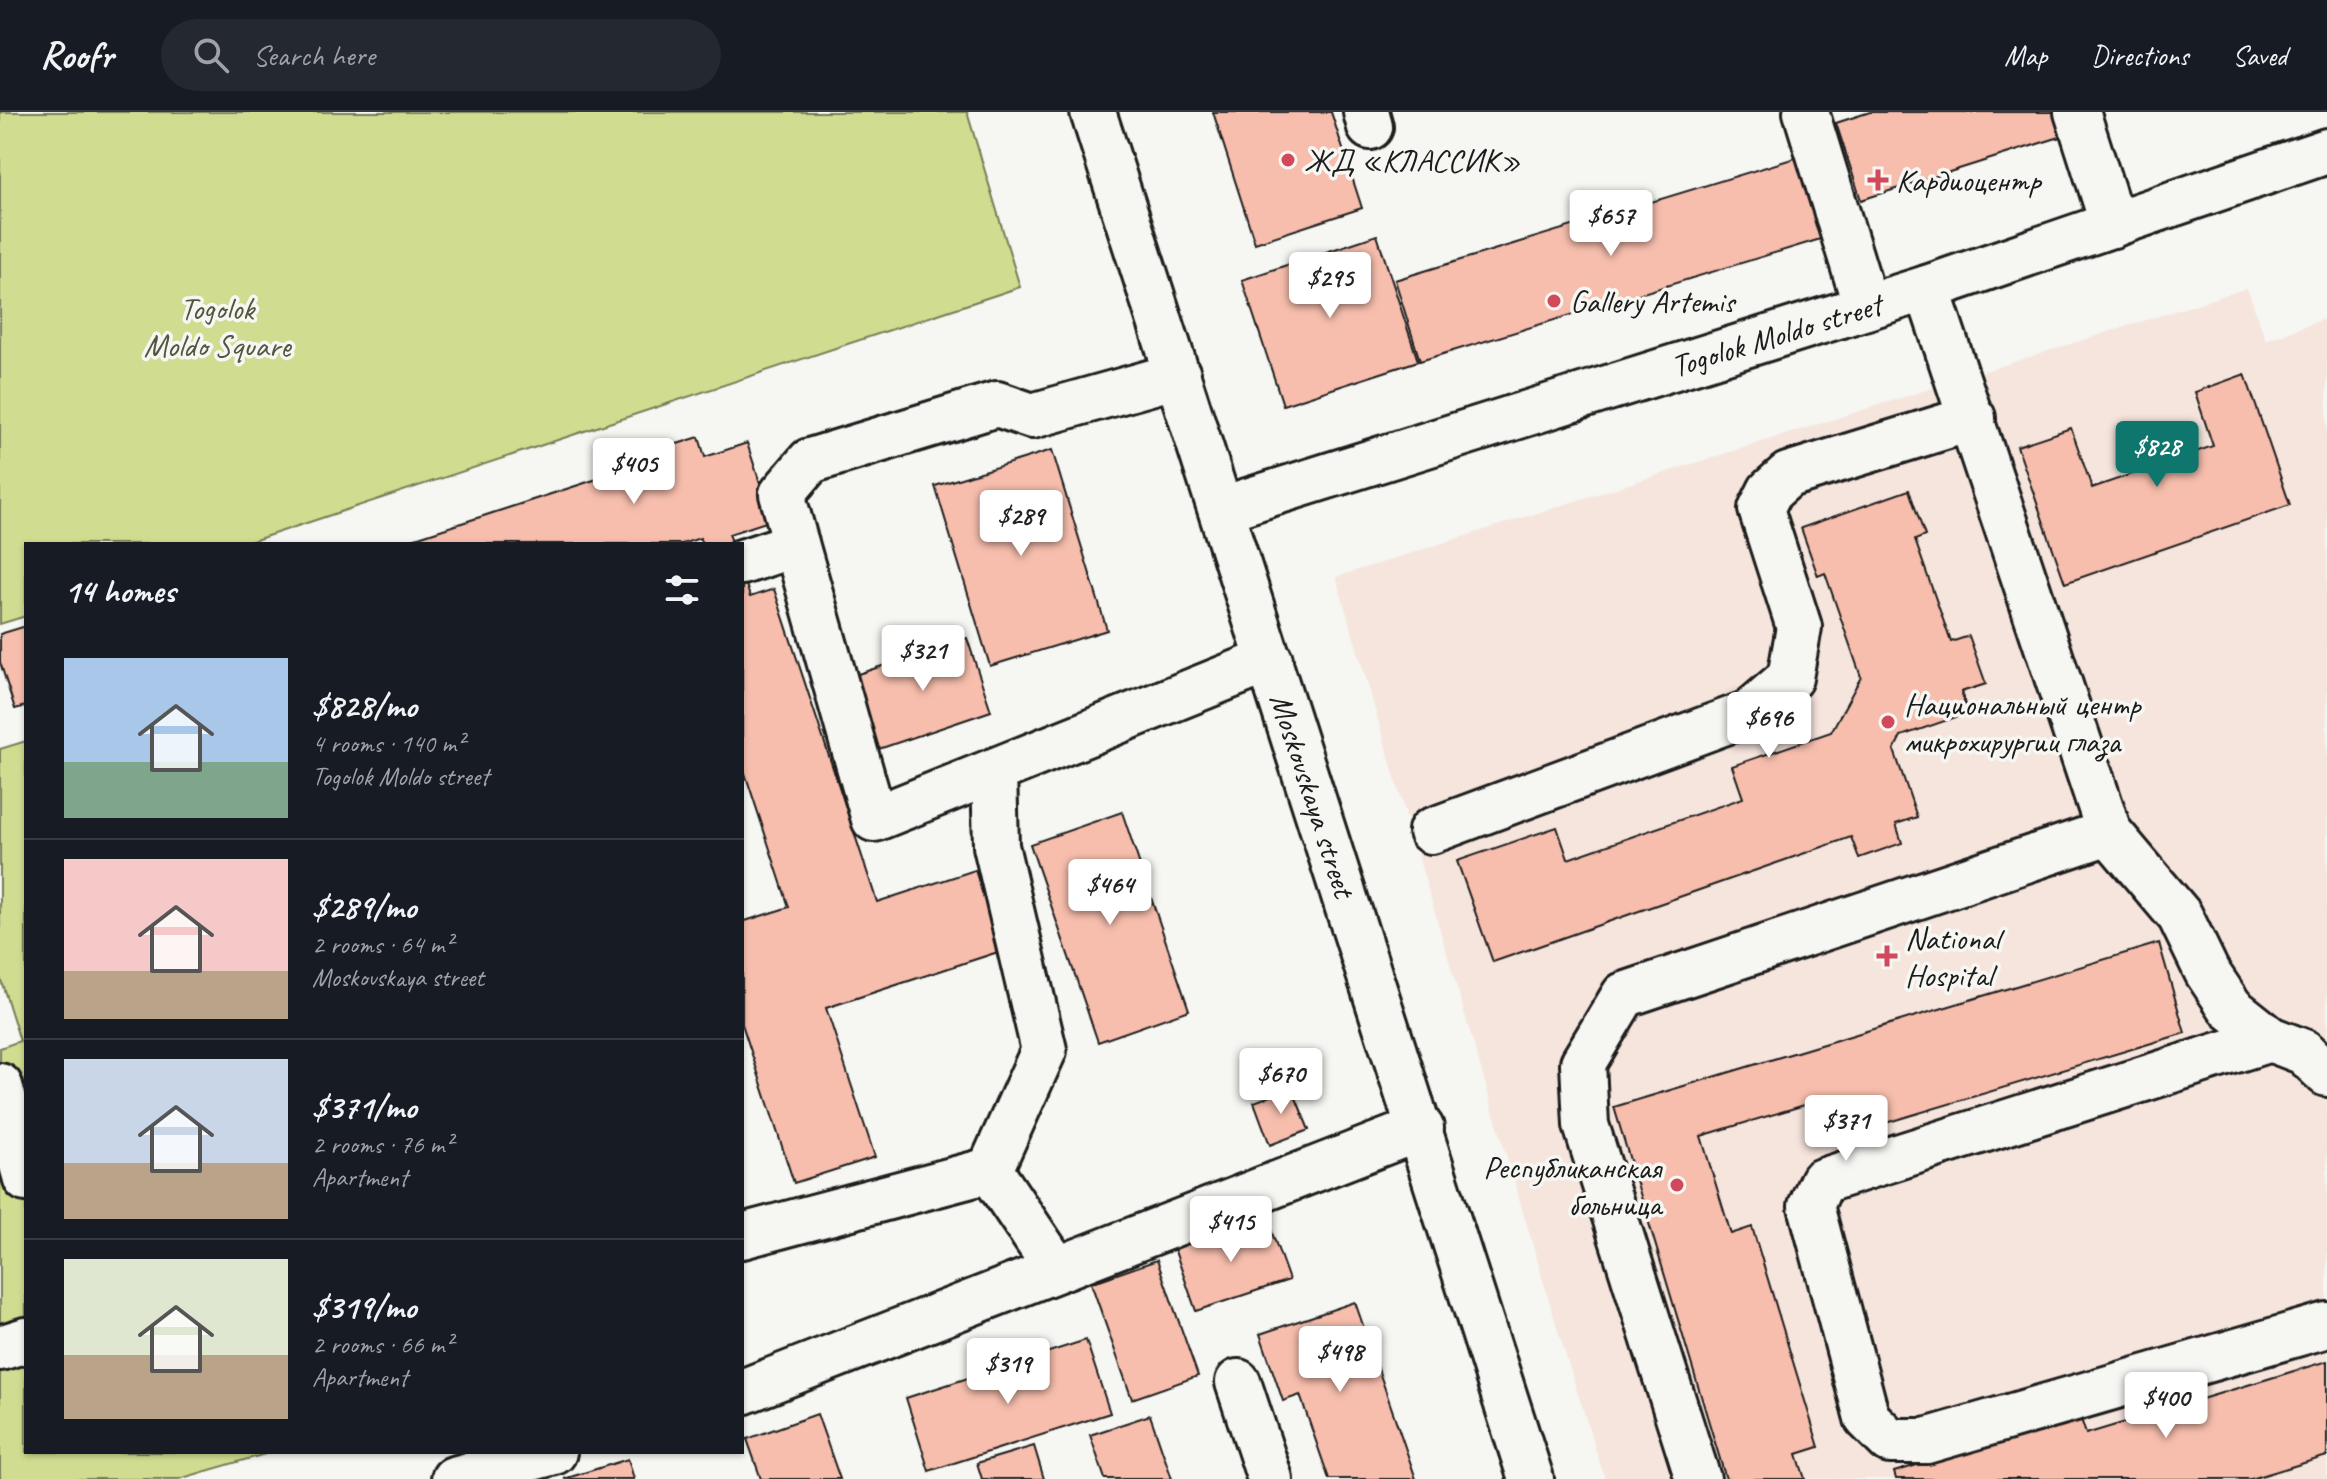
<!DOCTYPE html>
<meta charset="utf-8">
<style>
:root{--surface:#171b24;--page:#242831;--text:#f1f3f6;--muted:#9ea1a6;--line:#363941;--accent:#0f766e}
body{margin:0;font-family:Caveat,sans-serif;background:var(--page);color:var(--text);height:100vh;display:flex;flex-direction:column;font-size:30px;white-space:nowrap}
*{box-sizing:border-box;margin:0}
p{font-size:26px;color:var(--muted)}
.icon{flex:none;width:44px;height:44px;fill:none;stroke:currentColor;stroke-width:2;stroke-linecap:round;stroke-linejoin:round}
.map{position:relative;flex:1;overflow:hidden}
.drawer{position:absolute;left:24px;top:430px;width:720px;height:912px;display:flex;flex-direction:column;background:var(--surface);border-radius:0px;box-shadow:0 2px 6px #0004}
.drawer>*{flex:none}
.price{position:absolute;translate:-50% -68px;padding:0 18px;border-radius:8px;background:#fff;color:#222;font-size:26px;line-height:52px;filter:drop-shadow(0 2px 4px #0008)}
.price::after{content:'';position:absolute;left:50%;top:48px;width:24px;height:18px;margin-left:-12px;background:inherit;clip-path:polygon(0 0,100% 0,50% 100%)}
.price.current{background:var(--accent);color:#fff}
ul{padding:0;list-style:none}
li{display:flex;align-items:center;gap:24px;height:200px;padding:0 40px}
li+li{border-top:2px solid var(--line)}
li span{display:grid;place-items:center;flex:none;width:224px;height:160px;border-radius:0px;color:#555}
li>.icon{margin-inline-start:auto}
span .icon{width:96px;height:96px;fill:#fffc;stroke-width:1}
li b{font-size:34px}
h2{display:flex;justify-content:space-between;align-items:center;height:96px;padding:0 40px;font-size:34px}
header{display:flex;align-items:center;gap:48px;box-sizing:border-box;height:112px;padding:0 40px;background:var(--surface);border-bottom:2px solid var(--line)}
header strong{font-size:38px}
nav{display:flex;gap:44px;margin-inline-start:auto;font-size:28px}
.search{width:560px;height:72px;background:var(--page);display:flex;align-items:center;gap:20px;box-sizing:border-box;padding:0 28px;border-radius:44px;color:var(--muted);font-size:30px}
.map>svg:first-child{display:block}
</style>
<header>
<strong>Roofr</strong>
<div class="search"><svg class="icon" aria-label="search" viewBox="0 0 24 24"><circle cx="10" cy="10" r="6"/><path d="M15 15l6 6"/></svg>Search here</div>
<nav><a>Map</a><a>Directions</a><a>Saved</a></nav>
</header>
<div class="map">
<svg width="2327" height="1367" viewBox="0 0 2327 1367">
<rect width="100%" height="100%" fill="#f6f6f2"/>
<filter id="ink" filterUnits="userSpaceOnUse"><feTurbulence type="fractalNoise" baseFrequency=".0125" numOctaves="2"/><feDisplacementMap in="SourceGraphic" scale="16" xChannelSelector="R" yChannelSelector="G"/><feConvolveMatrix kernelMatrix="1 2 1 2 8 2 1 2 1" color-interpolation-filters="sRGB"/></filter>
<g filter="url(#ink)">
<!-- built -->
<path fill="#f6e5dd" d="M 2247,176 L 2266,228 L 2327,206 L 2327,1367 L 1605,1367 L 1559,1222 L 1336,465 Z"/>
<!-- green -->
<g fill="#d0dd90" stroke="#767c56" stroke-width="2">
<path d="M 0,0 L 967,0 L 1020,175 L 243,432 L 26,432 L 26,504 L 0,512 Z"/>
<path d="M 26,629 L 26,1340 L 272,1340 L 179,1367 L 0,1367 L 0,936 L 20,929 L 0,865 L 0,637 Z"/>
</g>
<!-- building -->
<g fill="#f7bead" stroke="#1c1c1c" stroke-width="2">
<path d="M 1213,0 L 1331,0 L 1362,96 L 1255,131 Z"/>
<path d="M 1870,0 L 2055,0 L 2063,24 L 1861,88 L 1836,11 Z"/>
<path d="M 1802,44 L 1827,125 L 1420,249 L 1395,168 Z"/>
<path d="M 1377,123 L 1418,249 L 1283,293 L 1242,168 Z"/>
<path d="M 2245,262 L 2290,393 L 2065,471 L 2017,334 L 2071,316 L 2092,376 L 2213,334 L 2195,280 Z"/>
<path d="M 699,325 L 705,345 L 747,331 L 772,408 L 729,422 L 733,432 L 702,432 L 700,426 L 682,432 L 397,432 L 674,342 L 671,334 Z"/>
<path d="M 1052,338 L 1107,518 L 990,554 L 935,374 Z"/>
<path d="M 1909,378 L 1925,424 L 1915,428 L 1951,530 L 1969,524 L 1986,572 L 1961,580 L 1968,601 L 1901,624 L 1894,638 L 1917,705 L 1896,712 L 1902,731 L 1859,746 L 1851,725 L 1493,850 L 1457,749 L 1557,715 L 1568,747 L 1743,686 L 1732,654 L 1831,620 L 1861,565 L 1825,461 L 1818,464 L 1801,416 Z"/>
<path d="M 742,460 L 750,485 L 774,477 L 877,790 L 975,758 L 1001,839 L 826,896 L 875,1045 L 794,1071 L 742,912 L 742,810 L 789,795 L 742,652 Z"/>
<path d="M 26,514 L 26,594 L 15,597 L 0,550 L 0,522 Z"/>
<path d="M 967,526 L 991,599 L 879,637 L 855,563 Z"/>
<path d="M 1122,700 L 1189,898 L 1098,930 L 1030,732 Z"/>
<path d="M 2159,831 L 2185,921 L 1819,1031 L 1808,992 L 1701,1024 L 1731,1122 L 1752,1115 L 1819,1335 L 1797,1342 L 1805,1367 L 1726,1367 L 1614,995 Z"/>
<path d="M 1292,976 L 1309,1018 L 1270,1033 L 1254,990 Z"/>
<path d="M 1266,1104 L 1289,1168 L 1196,1199 L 1174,1136 Z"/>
<path d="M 1157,1148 L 1198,1264 L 1132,1287 L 1091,1171 Z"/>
<path d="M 1355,1190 L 1416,1367 L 1329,1367 L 1300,1283 L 1283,1289 L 1260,1222 Z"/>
<path d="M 1086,1228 L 1110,1301 L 929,1359 L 906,1286 Z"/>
<path d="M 2327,1249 L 2327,1344 L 2251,1367 L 1896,1367 L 1894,1360 L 2080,1304 L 2086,1322 Z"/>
<path d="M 817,1302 L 840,1367 L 761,1367 L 747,1327 Z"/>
<path d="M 1150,1303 L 1172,1367 L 1105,1367 L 1090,1323 Z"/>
<path d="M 1034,1334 L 1044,1367 L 982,1367 L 977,1351 Z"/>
<path d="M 628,1347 L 634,1367 L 564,1367 Z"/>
</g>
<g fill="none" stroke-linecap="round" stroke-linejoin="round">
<defs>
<g id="minor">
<path d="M 1366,0 L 1370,15"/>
<path d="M 1806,0 L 1866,195"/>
<path d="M 2077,0 L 2113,113"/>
<path d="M 1927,176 L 2109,720 L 2180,804 L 2207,860 L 2231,896 L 2270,927 L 2304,940 L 2327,962"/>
<path d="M 1178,263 L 1032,304 L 997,292 L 810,349 L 782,382 L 874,707 L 1270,548"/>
<path d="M 742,450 L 796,432"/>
<path d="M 1431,719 L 1749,601 L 1790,566 L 1799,515 L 1761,397 L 1770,379 L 1788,363 L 1973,306"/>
<path d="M 2270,927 L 1822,1069 L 1811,1094 L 1867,1306 L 1890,1329 L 1926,1329 L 2327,1213"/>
<path d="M 0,974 L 26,1067"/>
<path d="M 990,1058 L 1044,938 L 996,734 L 994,660"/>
<path d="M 990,1058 L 1056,1156"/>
<path d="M 742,1124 L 990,1058"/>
<path d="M 0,1236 L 26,1228"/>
<path d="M 1238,1270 L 1270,1367"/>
<path d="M 742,1280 L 1421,1016"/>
<path d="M 454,1367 L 554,1340"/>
<path d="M 1698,1367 L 1586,1013 L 1583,951 L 1624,883 L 2109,720"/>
</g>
<g id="major">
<path d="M 1093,0 L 1531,1367"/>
<path d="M 1222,397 L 1927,176 L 2327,39"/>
</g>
</defs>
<!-- minor casing -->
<use href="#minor" stroke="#1c1c1c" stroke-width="50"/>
<!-- major casing -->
<use href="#major" stroke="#1c1c1c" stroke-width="50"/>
<!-- minor -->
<use href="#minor" stroke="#f6f6f2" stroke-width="44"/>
<!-- major -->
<use href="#major" stroke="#f6f6f2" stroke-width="44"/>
</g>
</g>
<!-- markers -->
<g fill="#d1495b" stroke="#f6f6f2" stroke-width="3">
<circle cx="1288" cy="48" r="8"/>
<path d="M1874 56h8v8h8v8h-8v8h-8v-8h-8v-8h8z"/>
<circle cx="1554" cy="189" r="8"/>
<circle cx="1888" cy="610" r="8"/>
<path d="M1883 832h8v8h8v8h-8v8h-8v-8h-8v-8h8z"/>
<circle cx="1677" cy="1073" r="8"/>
</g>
<g text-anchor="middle" stroke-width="7" stroke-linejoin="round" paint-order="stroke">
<!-- poi labels -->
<g font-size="32" fill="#1c1c1c" stroke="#f6f6f2" text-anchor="start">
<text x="1304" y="59">ЖД «КЛАССИК»</text>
<text x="1896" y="79">Кардиоцентр</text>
<text x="1570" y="200">Gallery Artemis</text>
<text x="1904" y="603">Национальный центр<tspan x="1904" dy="37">микрохирургии глаза</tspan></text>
<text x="1905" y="837">National<tspan x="1905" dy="37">Hospital</tspan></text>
<text x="1661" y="1066" text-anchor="end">Республиканская<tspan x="1661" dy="37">больница</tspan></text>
</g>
<!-- park labels -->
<g font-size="32" fill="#52563f" stroke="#f6f6f2">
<text x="217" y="207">Togolok<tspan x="217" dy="37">Moldo Square</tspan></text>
</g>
<!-- street labels -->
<g font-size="32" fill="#1c1c1c" stroke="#f6f6f2">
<text transform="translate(1776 223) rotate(-17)" y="11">Togolok Moldo street</text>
<text transform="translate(1313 683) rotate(72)" y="11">Moskovskaya street</text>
</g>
</g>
</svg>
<b class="price" style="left:1611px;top:146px">$657</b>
<b class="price" style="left:1330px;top:208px">$295</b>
<b class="price current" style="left:2157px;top:377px">$828</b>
<b class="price" style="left:634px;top:394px">$405</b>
<b class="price" style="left:1021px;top:446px">$289</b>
<b class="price" style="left:923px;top:581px">$321</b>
<b class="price" style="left:1769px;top:648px">$696</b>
<b class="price" style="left:1110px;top:815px">$464</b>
<b class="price" style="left:1281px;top:1004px">$670</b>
<b class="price" style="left:1846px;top:1051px">$371</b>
<b class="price" style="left:1231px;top:1152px">$415</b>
<b class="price" style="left:1340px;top:1282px">$498</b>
<b class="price" style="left:1008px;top:1294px">$319</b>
<b class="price" style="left:2166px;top:1328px">$400</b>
<section class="drawer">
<h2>14 homes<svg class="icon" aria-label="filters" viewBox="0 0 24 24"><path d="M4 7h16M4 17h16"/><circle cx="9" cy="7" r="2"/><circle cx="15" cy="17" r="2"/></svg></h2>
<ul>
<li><span style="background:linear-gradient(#a9c7e8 65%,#7fa58c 0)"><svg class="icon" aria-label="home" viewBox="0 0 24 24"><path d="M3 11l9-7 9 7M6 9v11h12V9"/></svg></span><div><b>$828/mo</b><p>4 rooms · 140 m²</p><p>Togolok Moldo street</p></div></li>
<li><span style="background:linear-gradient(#f6c9c9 70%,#b9a48a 0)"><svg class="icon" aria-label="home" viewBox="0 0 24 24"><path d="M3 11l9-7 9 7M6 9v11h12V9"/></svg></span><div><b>$289/mo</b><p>2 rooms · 64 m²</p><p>Moskovskaya street</p></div></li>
<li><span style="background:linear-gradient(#c9d6e8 65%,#b9a48a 0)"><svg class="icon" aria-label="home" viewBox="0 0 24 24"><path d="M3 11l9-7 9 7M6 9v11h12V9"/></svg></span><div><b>$371/mo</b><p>2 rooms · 76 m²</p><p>Apartment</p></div></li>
<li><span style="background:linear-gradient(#dfe7d0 60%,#b9a48a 0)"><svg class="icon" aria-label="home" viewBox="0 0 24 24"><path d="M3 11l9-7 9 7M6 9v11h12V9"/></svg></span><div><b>$319/mo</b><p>2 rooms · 66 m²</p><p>Apartment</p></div></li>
</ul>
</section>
</div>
